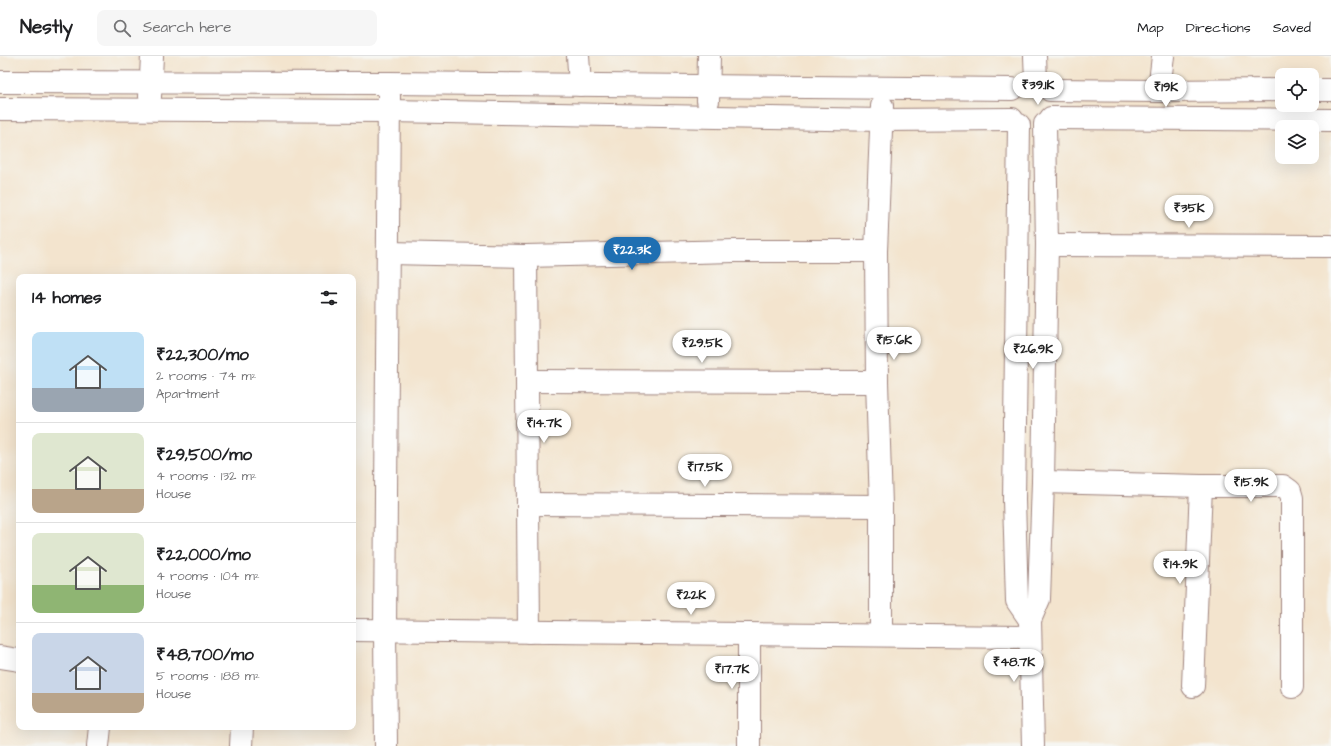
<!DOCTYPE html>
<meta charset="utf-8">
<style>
:root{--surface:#fff;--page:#f6f6f6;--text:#202124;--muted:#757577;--line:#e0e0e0;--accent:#1f6fb2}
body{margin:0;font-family:"Architects Daughter",sans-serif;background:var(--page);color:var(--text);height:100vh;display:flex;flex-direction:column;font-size:15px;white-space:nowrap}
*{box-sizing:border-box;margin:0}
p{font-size:13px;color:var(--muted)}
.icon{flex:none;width:22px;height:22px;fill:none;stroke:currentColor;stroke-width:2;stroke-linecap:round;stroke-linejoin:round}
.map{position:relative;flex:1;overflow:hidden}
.sheet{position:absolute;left:16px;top:218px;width:340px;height:456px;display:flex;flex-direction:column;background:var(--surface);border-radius:8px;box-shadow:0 4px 16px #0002}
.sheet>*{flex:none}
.controls{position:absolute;left:1275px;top:12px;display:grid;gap:8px}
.controls a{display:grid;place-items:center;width:44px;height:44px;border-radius:8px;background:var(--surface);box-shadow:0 4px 16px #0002;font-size:20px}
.price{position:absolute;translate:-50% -34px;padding:0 9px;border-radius:14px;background:#fff;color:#222;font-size:13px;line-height:26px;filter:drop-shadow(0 1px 2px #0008)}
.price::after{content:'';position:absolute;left:50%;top:24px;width:12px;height:9px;margin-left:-6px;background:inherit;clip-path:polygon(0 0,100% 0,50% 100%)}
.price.current{background:var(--accent);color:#fff}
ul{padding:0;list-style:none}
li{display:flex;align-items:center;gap:12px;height:100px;padding:0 16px}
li+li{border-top:1px solid var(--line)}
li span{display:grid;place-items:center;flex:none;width:112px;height:80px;border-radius:8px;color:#555}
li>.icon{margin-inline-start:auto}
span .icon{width:48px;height:48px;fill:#fffc;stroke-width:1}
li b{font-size:17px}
h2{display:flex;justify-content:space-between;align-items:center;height:48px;padding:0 16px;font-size:17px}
header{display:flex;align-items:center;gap:24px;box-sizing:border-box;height:56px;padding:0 20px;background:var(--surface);border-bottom:1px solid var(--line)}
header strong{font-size:19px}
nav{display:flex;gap:22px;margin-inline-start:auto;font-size:14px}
.search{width:280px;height:36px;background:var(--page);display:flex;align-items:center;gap:10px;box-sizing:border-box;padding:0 14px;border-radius:8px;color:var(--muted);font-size:15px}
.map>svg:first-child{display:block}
</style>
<header>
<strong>Nestly</strong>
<div class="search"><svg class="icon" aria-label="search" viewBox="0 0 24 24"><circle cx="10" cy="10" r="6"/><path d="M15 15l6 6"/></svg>Search here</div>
<nav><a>Map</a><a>Directions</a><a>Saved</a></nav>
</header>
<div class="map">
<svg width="1331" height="690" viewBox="0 0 1331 690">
<rect width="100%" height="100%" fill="#f6f6f2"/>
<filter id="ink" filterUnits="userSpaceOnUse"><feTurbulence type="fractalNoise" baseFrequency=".025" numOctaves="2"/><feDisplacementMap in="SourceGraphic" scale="8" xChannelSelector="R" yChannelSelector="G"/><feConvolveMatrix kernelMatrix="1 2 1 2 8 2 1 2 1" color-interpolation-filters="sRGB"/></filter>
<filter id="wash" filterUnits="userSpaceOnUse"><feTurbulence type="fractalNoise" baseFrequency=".012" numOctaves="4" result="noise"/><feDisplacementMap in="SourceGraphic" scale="16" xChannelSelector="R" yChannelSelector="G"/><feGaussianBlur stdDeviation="0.9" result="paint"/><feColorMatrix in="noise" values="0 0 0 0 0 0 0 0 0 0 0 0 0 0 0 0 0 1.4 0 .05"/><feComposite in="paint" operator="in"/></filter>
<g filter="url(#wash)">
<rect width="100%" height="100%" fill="#f3e4ce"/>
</g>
<g filter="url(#ink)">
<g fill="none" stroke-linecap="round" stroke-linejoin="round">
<defs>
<g id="street">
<path d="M 578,0 L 580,29"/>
<path d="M 1035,0 L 1036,25"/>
<path d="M 0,26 L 390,27 L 1012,33"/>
<path d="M 1050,34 L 1159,35 L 1282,34"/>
<path d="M 1312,34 L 1331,34"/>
<path d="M 1159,35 L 1163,0"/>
<path d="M 150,41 L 152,0"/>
<path d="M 708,45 L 709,0"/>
<path d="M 0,53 L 389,55 L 882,64 L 1012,63"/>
<path d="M 1051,62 L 1331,64"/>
<path d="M 1019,69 L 1014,444 L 1017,545 L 1030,564"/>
<path d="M 1047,189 L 1331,190"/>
<path d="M 389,197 L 526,200 L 735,195 L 876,195"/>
<path d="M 526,200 L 529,576"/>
<path d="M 527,325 L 877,326"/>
<path d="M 1043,426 L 1201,430 L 1283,430 L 1290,435 L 1292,442 L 1292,631"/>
<path d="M 528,448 L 881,450"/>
<path d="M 353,574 L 1030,581"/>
<path d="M 749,578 L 749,690"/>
<path d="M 881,579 L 881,450 L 877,326 L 876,195 L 882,50"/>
<path d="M 0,601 L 19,604"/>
<path d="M 1193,630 L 1201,430"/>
<path d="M 98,690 L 100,671"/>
<path d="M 241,690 L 242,671"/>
<path d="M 386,690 L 385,574 L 389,40"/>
<path d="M 1033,690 L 1030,564 L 1039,543 L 1043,426 L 1047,189 L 1045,68"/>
</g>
</defs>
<!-- street casing -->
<use href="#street" stroke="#9e827c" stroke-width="24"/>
<!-- street -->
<use href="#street" stroke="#fff" stroke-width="22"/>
</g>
</g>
</svg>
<div class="controls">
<a><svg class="icon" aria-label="locate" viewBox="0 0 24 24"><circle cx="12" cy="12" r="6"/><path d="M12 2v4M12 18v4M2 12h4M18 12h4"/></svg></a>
<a><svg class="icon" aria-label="layers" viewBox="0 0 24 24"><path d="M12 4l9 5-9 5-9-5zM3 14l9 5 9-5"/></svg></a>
</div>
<b class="price" style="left:1038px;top:50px">₹39.1K</b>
<b class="price" style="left:1166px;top:52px">₹19K</b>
<b class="price" style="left:1189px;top:173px">₹35K</b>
<b class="price current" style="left:632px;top:215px">₹22.3K</b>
<b class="price" style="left:894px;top:305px">₹15.6K</b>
<b class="price" style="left:702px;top:308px">₹29.5K</b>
<b class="price" style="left:1033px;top:314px">₹26.9K</b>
<b class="price" style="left:544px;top:388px">₹14.7K</b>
<b class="price" style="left:705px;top:432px">₹17.5K</b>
<b class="price" style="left:1251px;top:447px">₹15.9K</b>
<b class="price" style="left:1180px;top:529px">₹14.9K</b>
<b class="price" style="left:691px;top:560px">₹22K</b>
<b class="price" style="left:1014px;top:627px">₹48.7K</b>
<b class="price" style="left:732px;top:634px">₹17.7K</b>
<section class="sheet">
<h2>14 homes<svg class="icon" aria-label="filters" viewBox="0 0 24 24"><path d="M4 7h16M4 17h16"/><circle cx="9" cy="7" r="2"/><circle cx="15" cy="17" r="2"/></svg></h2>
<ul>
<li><span style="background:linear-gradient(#bfe0f5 70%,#9aa5b1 0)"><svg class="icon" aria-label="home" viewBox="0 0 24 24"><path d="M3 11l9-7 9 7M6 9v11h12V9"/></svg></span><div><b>₹22,300/mo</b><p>2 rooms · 74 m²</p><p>Apartment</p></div></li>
<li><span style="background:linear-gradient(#dfe7d0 70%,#b9a48a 0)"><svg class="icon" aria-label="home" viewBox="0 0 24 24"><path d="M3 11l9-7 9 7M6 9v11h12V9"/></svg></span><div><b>₹29,500/mo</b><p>4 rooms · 132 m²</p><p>House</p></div></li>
<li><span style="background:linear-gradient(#dfe7d0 65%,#8fb573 0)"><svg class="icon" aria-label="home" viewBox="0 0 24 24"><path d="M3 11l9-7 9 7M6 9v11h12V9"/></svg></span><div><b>₹22,000/mo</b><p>4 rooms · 104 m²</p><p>House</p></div></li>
<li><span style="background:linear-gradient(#c9d6e8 75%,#b9a48a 0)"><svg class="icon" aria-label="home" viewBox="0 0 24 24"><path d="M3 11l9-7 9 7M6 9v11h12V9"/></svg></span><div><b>₹48,700/mo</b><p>5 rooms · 188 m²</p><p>House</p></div></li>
</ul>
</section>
</div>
